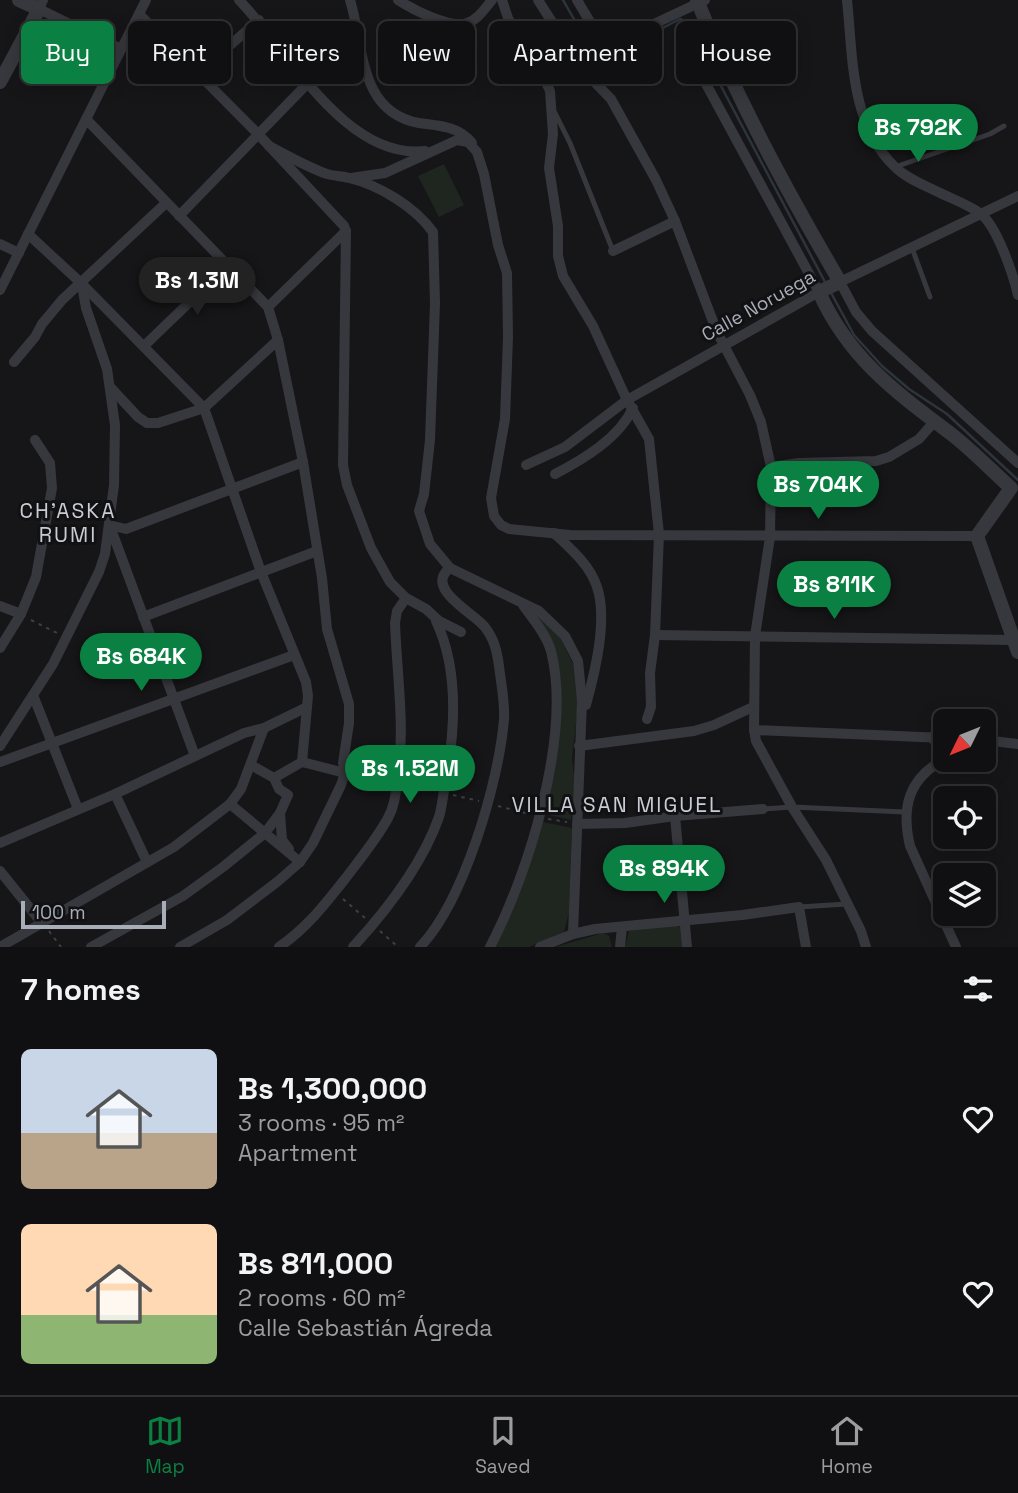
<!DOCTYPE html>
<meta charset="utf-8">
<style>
:root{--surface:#101012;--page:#19191b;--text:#f1f3f6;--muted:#9c9d9f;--line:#303032;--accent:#0b8043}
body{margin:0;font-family:"Space Grotesk",sans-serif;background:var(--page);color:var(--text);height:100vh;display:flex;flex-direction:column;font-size:26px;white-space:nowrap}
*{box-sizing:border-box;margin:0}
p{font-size:23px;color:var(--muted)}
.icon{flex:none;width:38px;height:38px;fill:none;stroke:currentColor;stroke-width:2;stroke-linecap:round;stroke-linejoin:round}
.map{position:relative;height:947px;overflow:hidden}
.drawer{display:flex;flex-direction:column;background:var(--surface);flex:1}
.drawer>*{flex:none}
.top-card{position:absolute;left:21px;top:21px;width:976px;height:63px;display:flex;gap:14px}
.needle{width:46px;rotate:227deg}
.fabs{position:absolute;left:933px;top:709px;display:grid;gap:14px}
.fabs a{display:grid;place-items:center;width:63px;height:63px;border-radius:10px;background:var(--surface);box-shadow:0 4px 18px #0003,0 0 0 2px var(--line);font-size:35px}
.scale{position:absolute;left:21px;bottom:18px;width:145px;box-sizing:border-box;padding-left:7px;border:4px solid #a8adb8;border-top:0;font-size:19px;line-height:24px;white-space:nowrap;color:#a8adb8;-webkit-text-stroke:5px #111113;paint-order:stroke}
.price{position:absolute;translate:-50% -60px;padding:0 16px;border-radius:24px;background:var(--accent);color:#fff;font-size:23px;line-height:46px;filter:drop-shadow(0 2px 4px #0008)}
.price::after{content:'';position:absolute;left:50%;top:42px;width:21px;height:16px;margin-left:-10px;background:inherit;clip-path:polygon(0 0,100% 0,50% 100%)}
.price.on{background:#222;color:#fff}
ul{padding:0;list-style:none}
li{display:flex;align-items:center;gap:21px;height:175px;padding:0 21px}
li span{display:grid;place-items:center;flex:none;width:196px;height:140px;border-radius:10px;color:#555}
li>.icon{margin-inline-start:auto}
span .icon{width:84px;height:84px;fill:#fffc;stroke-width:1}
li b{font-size:30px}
h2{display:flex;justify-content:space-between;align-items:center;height:84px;padding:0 21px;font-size:30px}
.pill{padding:0 24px;border-radius:10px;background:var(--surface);box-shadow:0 4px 18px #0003,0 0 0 2px var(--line);font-size:24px;line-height:63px}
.pill.on{background:var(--accent);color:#fff}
.dock{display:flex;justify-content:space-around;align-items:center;height:98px;border-top:2px solid var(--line);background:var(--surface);font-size:19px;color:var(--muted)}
.dock a{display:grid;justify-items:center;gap:4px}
.dock .on{color:var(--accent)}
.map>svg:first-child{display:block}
</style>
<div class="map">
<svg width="1018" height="947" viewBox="0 0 1018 947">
<rect width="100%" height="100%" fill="#161618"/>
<!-- green -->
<g fill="#1e261f">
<path d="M 444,164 L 464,205 L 439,217 L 418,176 Z"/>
<path d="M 537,614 L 557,631 L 573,664 L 578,707 L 572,758 L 575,784 L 571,820 L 544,814 L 560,688 Z"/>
<path d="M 543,822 L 572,828 L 569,912 L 564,932 L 529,947 L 494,947 Z"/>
<path d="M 677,925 L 681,928 L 682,947 L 625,947 L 629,931 Z"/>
<path d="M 603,933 L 609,936 L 612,947 L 555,947 Z"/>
</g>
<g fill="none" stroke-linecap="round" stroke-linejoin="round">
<!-- stream -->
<g stroke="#2c353c" stroke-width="2.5">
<path d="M 563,0 L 595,56 L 607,57 L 680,19 L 687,22 L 825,282"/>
<path d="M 830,291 L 854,335 L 882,366 L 909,389 L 947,414 L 1018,480"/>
</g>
<!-- path -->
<g stroke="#3d3f44" stroke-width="2" stroke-dasharray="3.5 5" stroke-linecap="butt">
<path d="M 602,56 L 601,60 L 608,81"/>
<path d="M 31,620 L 57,633"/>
<path d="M 409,787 L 434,791"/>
<path d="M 453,795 L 479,801"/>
<path d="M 498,806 L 529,814"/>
<path d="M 548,819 L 567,822"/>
<path d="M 343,899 L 365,918"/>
<path d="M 49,931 L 61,947"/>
<path d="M 380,931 L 398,947"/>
</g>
<!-- service -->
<g stroke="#37383d" stroke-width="5">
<path d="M 555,113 L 570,143 L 613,251"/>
<path d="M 895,167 L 990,134 L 1004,126"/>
<path d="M 912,248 L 930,297"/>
<path d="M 763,809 L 792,807 L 905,812"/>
<path d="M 799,907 L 847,904"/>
</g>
<!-- minor -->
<g stroke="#37383d" stroke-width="10">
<path d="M 43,0 L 39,9 L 121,49"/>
<path d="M 239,0 C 288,50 345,160 425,151"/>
<path d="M 350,0 C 364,45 358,112 419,123 C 440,126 458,126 472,143"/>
<path d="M 398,0 C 412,9 450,29 467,23 C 478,20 485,8 492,0"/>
<path d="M 502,0 L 508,18 L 522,45 L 537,63 L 550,91 L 553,134 L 549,168 L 558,226 L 558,256 L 563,276 L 593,326 L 627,400 L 649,439 L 659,534 L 655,635 L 650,673 L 651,707 L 647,719"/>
<path d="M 538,0 L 582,69 L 611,99 L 656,180 L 675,221 L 717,332 L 750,395 L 761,422 L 771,467 L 770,537 L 755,636 L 754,730 L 756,741 L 792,807 L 826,860 L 861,931 L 866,947"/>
<path d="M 577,0 L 605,47 L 705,0"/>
<path d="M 847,0 C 853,57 850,124 895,167 C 906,178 922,184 936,191 C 950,198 967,204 980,213 C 997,226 1013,274 1018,295"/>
<path d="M 139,14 L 258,134 L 344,226 L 346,231 L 343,465 L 347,485 L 371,548 L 390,582 L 406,598 L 426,609 L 439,621 L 461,632"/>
<path d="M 198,73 L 259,20"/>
<path d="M 86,119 L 268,307 L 278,340 L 303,462 L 322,578 L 327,629 L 349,704 L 349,723 L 343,763 L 345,773 L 341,785 L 313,843 L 300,862 L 277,882 L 227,920 L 180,947"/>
<path d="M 269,146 C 288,156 307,167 327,174 C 334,176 342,176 349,178 C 379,185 415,207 433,232 L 435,303 L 430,440 L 424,494 L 419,511 L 430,544 L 450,568 L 539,611 L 565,636 L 578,661 L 582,701 L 573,934"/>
<path d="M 351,178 L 385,173 L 457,140 L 468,142 L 477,152 L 484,174 L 498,245 L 507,273 L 508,337 L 505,419 L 491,498 L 494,516 L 501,525 L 509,529 L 570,535 L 977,536"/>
<path d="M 1018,196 L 840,282 L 856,312 L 872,331 L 1018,463"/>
<path d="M 179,216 L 307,84"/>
<path d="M 28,234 L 81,283 L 204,408 L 261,572 L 306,682 L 308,696 L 302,762 L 274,778 L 279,789 L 288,795 L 280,813 L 265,833 L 223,867 L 183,896 L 91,947"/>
<path d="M 0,244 L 19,253"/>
<path d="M 613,251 L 675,221"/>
<path d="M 0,290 L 146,0"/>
<path d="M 268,307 L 346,231"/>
<path d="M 144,346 L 227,266"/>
<path d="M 14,362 L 35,337 L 42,324 L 62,300 L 166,203"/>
<path d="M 111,388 L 138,417 L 147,423 L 158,423 L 204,408 L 278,340"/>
<path d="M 526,465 L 565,447 L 627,400 L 819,292 L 686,47"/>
<path d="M 771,467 L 799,463 L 876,461 L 889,457 L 919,439 L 934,422"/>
<path d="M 555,474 C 584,459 619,438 633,408"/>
<path d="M 109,525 L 126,529 L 303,462"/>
<path d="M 111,529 L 195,756"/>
<path d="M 554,533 C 570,548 590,565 597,587 C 608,620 595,672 586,705"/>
<path d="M 0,606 L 21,614"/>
<path d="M 143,617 L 317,551"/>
<path d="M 655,635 L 1013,640"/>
<path d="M 0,648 L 21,614 L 36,577 L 52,488 L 50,463 L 35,440"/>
<path d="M 33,695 L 78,809"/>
<path d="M 754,730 L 945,738"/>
<path d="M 932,737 L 942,752 L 941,761"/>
<path d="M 984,740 L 1018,744"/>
<path d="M 0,746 L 53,664 L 99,572 L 105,554 L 114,485 L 115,425 L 107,369 L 86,308 L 82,285"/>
<path d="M 579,746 L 694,731 L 714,725 L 753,707"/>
<path d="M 945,759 C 908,778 901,808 910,846 L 956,947"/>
<path d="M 0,762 L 294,655"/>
<path d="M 302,762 L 345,773"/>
<path d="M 251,765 L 274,778"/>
<path d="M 115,794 L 147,862"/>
<path d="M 230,804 L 300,862"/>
<path d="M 280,813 L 282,840 L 289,849"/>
<path d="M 675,816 L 687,947"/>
<path d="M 577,824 L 625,823 L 675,816 L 763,809"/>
<path d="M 0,843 L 115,794 L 244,733 L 264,728 L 307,707"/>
<path d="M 0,871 L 41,922"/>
<path d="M 0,947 L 174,847 L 230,804 L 241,789 L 264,728"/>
<path d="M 279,947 C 307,928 324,905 345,879 C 360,859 376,840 388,818 C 395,805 396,791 398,777 C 405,724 397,676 395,623 L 397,611 L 406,598"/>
<path d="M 353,947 C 387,910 422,865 439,817 C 442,807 443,795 445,785 C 455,733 460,671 436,621"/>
<path d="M 420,947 C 464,901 499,782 504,719 C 505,702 501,683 499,666 C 497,651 494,638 484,626 C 472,612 424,588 450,568"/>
<path d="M 490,947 C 529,873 572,734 551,651 C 546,634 533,619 523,605"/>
<path d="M 540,947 L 573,934 L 595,929 L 742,915 L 799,907 L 806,947"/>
<path d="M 620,947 L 622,927"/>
</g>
<!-- tertiary -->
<g stroke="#37383d" stroke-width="14">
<path d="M 697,0 C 736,98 787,191 840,282 L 819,292 C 848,357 894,391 950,433 C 972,450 991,470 1011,488 L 977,536 L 1018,652"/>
<path d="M 0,82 L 39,9 L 19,0"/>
</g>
</g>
<g text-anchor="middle" stroke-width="6" stroke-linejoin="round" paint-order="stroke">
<!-- street labels -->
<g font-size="19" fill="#a8adb8" stroke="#111113">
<text transform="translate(758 305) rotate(-29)" y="7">Calle Noruega</text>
</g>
<!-- neighbourhood labels -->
<g font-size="21" letter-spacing="2" fill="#c9ccd4" stroke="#111113">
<text x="68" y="518">CH'ASKA<tspan x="68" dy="24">RUMI</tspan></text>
<text x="617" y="812">VILLA SAN MIGUEL</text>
</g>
</g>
</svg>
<div class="fabs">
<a><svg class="needle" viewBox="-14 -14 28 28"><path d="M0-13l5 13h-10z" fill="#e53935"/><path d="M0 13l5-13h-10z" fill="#9c9d9f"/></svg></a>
<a><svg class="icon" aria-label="locate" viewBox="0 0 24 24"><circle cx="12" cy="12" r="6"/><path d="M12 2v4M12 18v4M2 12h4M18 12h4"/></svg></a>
<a><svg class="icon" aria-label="layers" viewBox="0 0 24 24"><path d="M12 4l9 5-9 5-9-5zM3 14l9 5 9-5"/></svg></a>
</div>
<div class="scale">100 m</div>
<b class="price" style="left:918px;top:164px">Bs 792K</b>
<b class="price on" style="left:197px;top:317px">Bs 1.3M</b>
<b class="price" style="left:818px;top:521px">Bs 704K</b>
<b class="price" style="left:834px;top:621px">Bs 811K</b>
<b class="price" style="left:141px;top:693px">Bs 684K</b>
<b class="price" style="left:410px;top:805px">Bs 1.52M</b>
<b class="price" style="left:664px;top:905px">Bs 894K</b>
<div class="top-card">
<a class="pill on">Buy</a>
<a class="pill">Rent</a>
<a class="pill">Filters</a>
<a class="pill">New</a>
<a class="pill">Apartment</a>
<a class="pill">House</a>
</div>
</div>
<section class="drawer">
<h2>7 homes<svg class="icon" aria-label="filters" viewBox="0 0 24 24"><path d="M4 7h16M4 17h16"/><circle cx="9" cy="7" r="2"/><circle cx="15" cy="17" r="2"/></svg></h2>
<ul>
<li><span style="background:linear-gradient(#c9d6e8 60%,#b9a48a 0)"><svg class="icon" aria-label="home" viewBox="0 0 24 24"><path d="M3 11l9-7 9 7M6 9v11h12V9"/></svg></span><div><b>Bs 1,300,000</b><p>3 rooms · 95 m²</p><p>Apartment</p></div><svg class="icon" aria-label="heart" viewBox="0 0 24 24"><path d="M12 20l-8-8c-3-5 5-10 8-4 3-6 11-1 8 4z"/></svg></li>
<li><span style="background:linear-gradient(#ffd9b3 65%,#8fb573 0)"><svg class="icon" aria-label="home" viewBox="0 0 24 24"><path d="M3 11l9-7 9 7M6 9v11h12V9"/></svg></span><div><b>Bs 811,000</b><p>2 rooms · 60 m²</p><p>Calle Sebastián Ágreda</p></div><svg class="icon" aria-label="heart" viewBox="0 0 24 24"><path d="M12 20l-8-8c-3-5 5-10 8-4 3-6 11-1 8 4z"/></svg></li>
</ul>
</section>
<nav class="dock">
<a class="on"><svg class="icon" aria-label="map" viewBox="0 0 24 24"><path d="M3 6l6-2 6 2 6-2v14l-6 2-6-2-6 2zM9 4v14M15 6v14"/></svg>Map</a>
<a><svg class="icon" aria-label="saved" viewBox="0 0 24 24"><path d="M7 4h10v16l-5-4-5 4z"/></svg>Saved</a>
<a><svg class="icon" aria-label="home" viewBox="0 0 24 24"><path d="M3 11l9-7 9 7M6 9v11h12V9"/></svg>Home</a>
</nav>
